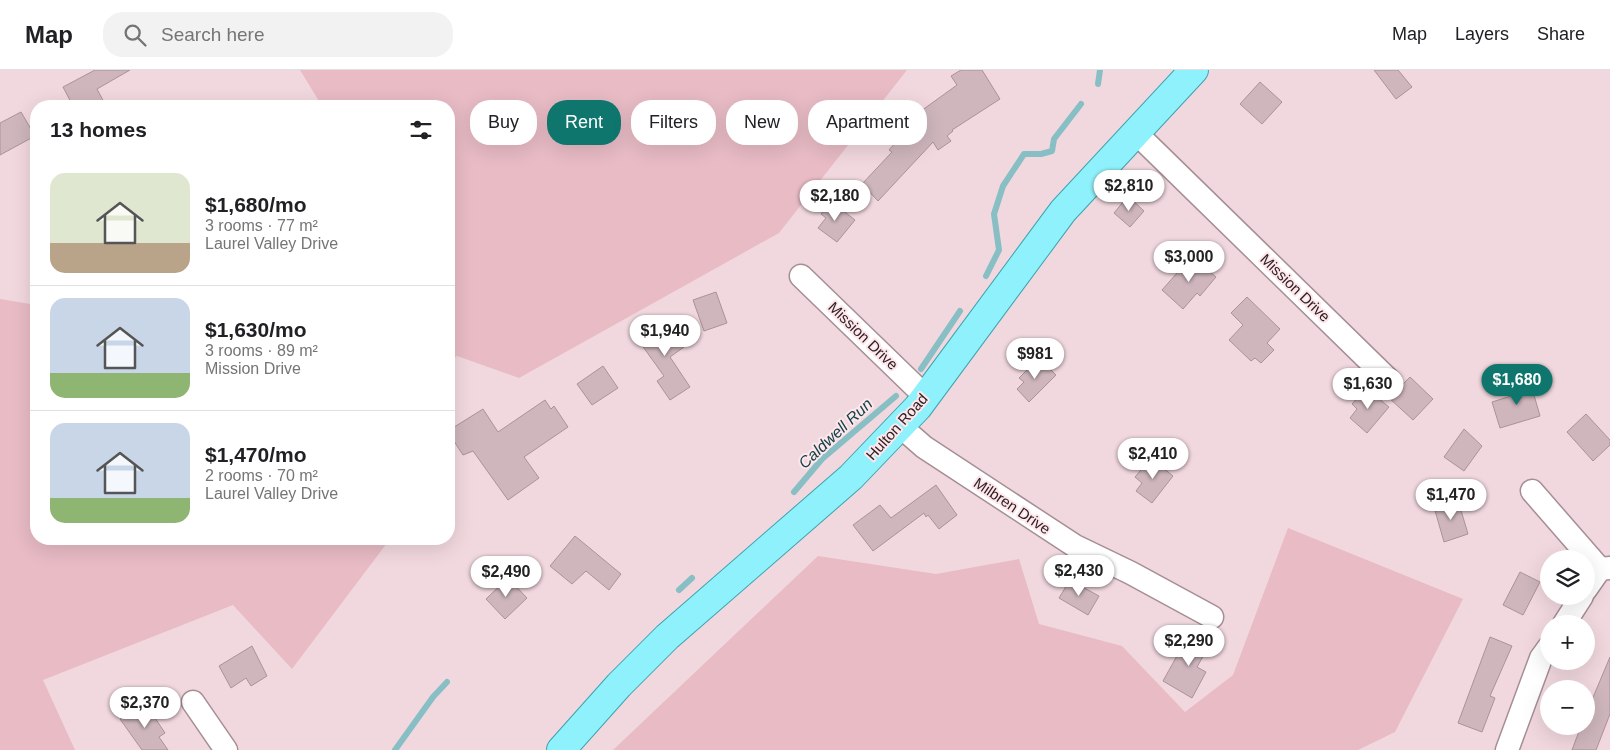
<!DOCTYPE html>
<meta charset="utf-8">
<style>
:root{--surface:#fff;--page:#f2f2f2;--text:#202124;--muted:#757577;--line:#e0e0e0;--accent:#0f766e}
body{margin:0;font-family:Helvetica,sans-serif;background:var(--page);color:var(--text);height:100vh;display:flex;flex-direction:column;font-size:19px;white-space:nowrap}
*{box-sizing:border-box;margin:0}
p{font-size:16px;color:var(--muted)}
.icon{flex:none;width:28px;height:28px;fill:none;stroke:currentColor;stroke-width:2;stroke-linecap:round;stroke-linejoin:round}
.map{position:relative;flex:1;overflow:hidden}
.details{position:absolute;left:30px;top:30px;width:425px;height:445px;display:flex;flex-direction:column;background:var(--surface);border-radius:20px;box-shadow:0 5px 20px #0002}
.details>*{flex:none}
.guide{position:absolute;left:470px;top:30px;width:475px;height:45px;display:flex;gap:10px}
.tools{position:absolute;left:1540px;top:480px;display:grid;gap:10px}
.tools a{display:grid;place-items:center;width:55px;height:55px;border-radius:50%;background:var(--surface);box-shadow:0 5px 20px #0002;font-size:25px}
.price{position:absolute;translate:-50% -42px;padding:0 11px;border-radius:18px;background:#fff;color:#222;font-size:16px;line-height:32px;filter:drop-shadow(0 1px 2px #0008)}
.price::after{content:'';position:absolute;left:50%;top:30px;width:15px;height:11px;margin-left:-8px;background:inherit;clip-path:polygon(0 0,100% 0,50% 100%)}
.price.active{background:var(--accent);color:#fff}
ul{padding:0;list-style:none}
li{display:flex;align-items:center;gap:15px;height:125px;padding:0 20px}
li+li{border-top:1px solid var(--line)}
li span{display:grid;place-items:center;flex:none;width:140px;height:100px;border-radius:15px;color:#555}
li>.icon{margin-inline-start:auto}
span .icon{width:60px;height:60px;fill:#fffc;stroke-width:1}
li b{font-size:21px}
h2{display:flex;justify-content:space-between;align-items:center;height:60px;padding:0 20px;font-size:21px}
.chip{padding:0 18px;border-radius:20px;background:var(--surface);box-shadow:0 5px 20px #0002;font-size:18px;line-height:45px}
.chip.active{background:var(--accent);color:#fff}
header{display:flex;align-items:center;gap:30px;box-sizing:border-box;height:70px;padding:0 25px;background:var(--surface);border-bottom:1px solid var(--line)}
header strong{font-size:24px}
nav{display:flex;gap:28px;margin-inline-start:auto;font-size:18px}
.search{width:350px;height:45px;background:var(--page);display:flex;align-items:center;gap:12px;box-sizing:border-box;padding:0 18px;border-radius:20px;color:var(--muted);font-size:19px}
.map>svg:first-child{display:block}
</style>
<header>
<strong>Map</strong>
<div class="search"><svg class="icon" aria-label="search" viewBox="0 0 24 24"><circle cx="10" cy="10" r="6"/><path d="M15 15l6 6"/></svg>Search here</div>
<nav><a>Map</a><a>Layers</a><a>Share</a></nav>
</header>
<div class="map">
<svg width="1610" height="680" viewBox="0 0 1610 680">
<rect width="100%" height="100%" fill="#f1d8de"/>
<!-- green -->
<g fill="#e8bbc5">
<path d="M 300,0 L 907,0 L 779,163 L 519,308 L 457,286 L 449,291 L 449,36 L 322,36 Z"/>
<path d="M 0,229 L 36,235 L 36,469 L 390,469 L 292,599 L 233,535 L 43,610 L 75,680 L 0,680 Z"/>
<path d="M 1288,458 L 1463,529 L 1395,662 L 1358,680 L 613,680 L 818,486 L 936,504 L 1019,489 L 1039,554 L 1122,576 L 1185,642 L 1233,605 Z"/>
</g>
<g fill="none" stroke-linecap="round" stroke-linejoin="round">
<!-- stream -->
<g stroke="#87bfc5" stroke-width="6">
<path d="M 1098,14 L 1100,0"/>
<path d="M 986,206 L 999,180 L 994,144 L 1003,116 L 1024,84 L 1041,84 L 1052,81 L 1054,69 L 1081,34"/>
<path d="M 921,299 L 960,241"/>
<path d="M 794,422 L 822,389 L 896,326"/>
<path d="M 679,520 L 692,508"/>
<path d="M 395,680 L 433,627 L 447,612"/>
</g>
</g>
<!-- building -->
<g fill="#ceb6bc" stroke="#aa9398">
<path d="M 95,0 L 130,0 L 97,19 L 106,36 L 73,36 L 63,17 Z"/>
<path d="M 961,0 L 982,0 L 1000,29 L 952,60 L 953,61 L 947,66 L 951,71 L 938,80 L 933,72 L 878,131 L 862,114 L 892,82 L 889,80 L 916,49 L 914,46 L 957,15 L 951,6 Z"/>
<path d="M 1374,0 L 1398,0 L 1412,17 L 1396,29 Z"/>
<path d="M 1260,12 L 1282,32 L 1262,54 L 1240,34 Z"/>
<path d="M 21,42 L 35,66 L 0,85 L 0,53 Z"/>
<path d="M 1128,126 L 1144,141 L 1130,157 L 1114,143 Z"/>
<path d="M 831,131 L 855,150 L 837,172 L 818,158 L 826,148 L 821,144 Z"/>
<path d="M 1192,186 L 1216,207 L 1200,226 L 1197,223 L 1183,239 L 1162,220 Z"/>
<path d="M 716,222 L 727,253 L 704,261 L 693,230 Z"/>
<path d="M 1247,227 L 1280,259 L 1267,273 L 1274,280 L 1261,293 L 1255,288 L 1251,291 L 1229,270 L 1243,255 L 1231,243 Z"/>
<path d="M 664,248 L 684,277 L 670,287 L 690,317 L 670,330 L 657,311 L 664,306 L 636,267 Z"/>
<path d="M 1039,288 L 1056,305 L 1029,332 L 1017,319 L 1024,312 L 1019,308 Z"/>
<path d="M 603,296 L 618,318 L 592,335 L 577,314 Z"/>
<path d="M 1410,307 L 1433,329 L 1413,350 L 1389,328 Z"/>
<path d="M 1530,311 L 1540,346 L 1500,358 L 1492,332 L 1514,325 L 1512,316 Z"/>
<path d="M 1366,318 L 1389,337 L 1367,363 L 1350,348 L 1357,339 L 1352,334 Z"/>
<path d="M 545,330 L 551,339 L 554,336 L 568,357 L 524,387 L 539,408 L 508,430 L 473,381 L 463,385 L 450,365 L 453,363 L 451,359 L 483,339 L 498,362 Z"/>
<path d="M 1586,344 L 1610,370 L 1610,375 L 1593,391 L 1567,362 Z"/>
<path d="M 1464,359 L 1482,376 L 1464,401 L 1444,387 Z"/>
<path d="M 1151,388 L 1173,406 L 1152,433 L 1136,421 L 1142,413 L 1135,407 Z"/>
<path d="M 936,415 L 957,445 L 939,459 L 928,445 L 926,447 L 924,443 L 873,481 L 853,455 L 880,435 L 891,448 Z"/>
<path d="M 1458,430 L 1468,464 L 1444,472 L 1434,437 Z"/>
<path d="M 575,466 L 621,504 L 609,520 L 586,501 L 572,514 L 550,496 Z"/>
<path d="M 1520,502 L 1540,512 L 1523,545 L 1503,535 Z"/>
<path d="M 508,508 L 527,528 L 505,549 L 486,529 Z"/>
<path d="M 1070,510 L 1099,526 L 1088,545 L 1059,528 Z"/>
<path d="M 1202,560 L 1214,567 L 1197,597 L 1206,602 L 1192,628 L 1163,611 L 1178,584 L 1185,588 Z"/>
<path d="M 1490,567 L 1512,576 L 1490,626 L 1495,628 L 1482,662 L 1458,653 Z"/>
<path d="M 252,576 L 267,606 L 251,616 L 246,608 L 231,618 L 219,596 Z"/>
<path d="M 1610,587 L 1610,644 L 1596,680 L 1572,680 L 1581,656 L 1586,656 L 1586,644 Z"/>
<path d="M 145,633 L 165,663 L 159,667 L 168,680 L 142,680 L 120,649 Z"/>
</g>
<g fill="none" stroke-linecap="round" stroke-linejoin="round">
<defs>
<g id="minor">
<path d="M 1135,62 L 1390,311"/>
<path d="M 801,206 L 926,327"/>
<path d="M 900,356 L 924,377 L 1075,476 L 1131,503 L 1212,547"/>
<path d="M 1532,421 L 1600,499"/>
<path d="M 1586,519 L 1600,499 L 1610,498"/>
<path d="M 1564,554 L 1582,526"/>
<path d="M 193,632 L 226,680"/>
<path d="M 1507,680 L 1541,588 L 1549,577"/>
</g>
<path id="major" d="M 561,680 L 619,615 L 667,567 L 851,407 L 918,337 L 1063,141 L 1194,0"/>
</defs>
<!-- minor casing -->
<use href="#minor" stroke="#a58e94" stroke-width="25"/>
<!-- major casing -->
<use href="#major" stroke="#3ca3ae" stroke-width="30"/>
<!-- minor -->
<use href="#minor" stroke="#fff" stroke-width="22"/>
<!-- major -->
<use href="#major" stroke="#8ff1fb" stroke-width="28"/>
</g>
<g text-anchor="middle" stroke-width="4" stroke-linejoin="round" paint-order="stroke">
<!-- street labels -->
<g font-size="15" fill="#2b2224" stroke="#ffe6eb">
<text transform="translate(1295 218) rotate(44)" y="5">Mission Drive</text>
<text transform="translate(863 266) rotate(44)" y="5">Mission Drive</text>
<text transform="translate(897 357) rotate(-48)" y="5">Hulton Road</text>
<text transform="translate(1012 436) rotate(34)" y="5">Milbren Drive</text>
</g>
<!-- water labels -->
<g font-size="16" font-style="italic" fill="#104449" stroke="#ffe6eb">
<text transform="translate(835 363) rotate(-43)" y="6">Caldwell Run</text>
</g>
</g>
</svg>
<div class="tools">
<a><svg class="icon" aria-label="layers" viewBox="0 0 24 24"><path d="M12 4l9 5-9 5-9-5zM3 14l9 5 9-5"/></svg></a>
<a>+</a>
<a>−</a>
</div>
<b class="price" style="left:1129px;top:142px">$2,810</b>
<b class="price" style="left:835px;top:152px">$2,180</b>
<b class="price" style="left:1189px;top:213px">$3,000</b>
<b class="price" style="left:665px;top:287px">$1,940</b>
<b class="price" style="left:1035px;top:310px">$981</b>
<b class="price active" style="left:1517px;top:336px">$1,680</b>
<b class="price" style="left:1368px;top:340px">$1,630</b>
<b class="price" style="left:1153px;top:410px">$2,410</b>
<b class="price" style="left:1451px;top:451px">$1,470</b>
<b class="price" style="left:1079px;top:527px">$2,430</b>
<b class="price" style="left:506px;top:528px">$2,490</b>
<b class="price" style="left:1189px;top:597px">$2,290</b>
<b class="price" style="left:145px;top:659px">$2,370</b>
<div class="guide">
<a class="chip">Buy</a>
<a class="chip active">Rent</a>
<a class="chip">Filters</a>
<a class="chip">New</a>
<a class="chip">Apartment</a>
</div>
<section class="details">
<h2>13 homes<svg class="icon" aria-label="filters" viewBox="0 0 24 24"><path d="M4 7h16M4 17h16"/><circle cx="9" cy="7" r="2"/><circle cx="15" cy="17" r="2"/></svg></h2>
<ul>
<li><span style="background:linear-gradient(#dfe7d0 70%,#b9a48a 0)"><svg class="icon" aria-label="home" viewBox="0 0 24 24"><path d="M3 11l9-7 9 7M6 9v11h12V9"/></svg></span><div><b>$1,680/mo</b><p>3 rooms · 77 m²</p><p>Laurel Valley Drive</p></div></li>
<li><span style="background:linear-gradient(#c9d6e8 75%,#8fb573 0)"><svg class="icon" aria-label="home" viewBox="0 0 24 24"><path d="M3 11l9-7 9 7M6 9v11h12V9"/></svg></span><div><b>$1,630/mo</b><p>3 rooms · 89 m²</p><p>Mission Drive</p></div></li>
<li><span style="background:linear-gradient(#c9d6e8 75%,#8fb573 0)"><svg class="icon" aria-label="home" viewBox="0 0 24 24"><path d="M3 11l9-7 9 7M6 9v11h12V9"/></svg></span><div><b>$1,470/mo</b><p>2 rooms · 70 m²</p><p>Laurel Valley Drive</p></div></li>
</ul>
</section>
</div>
